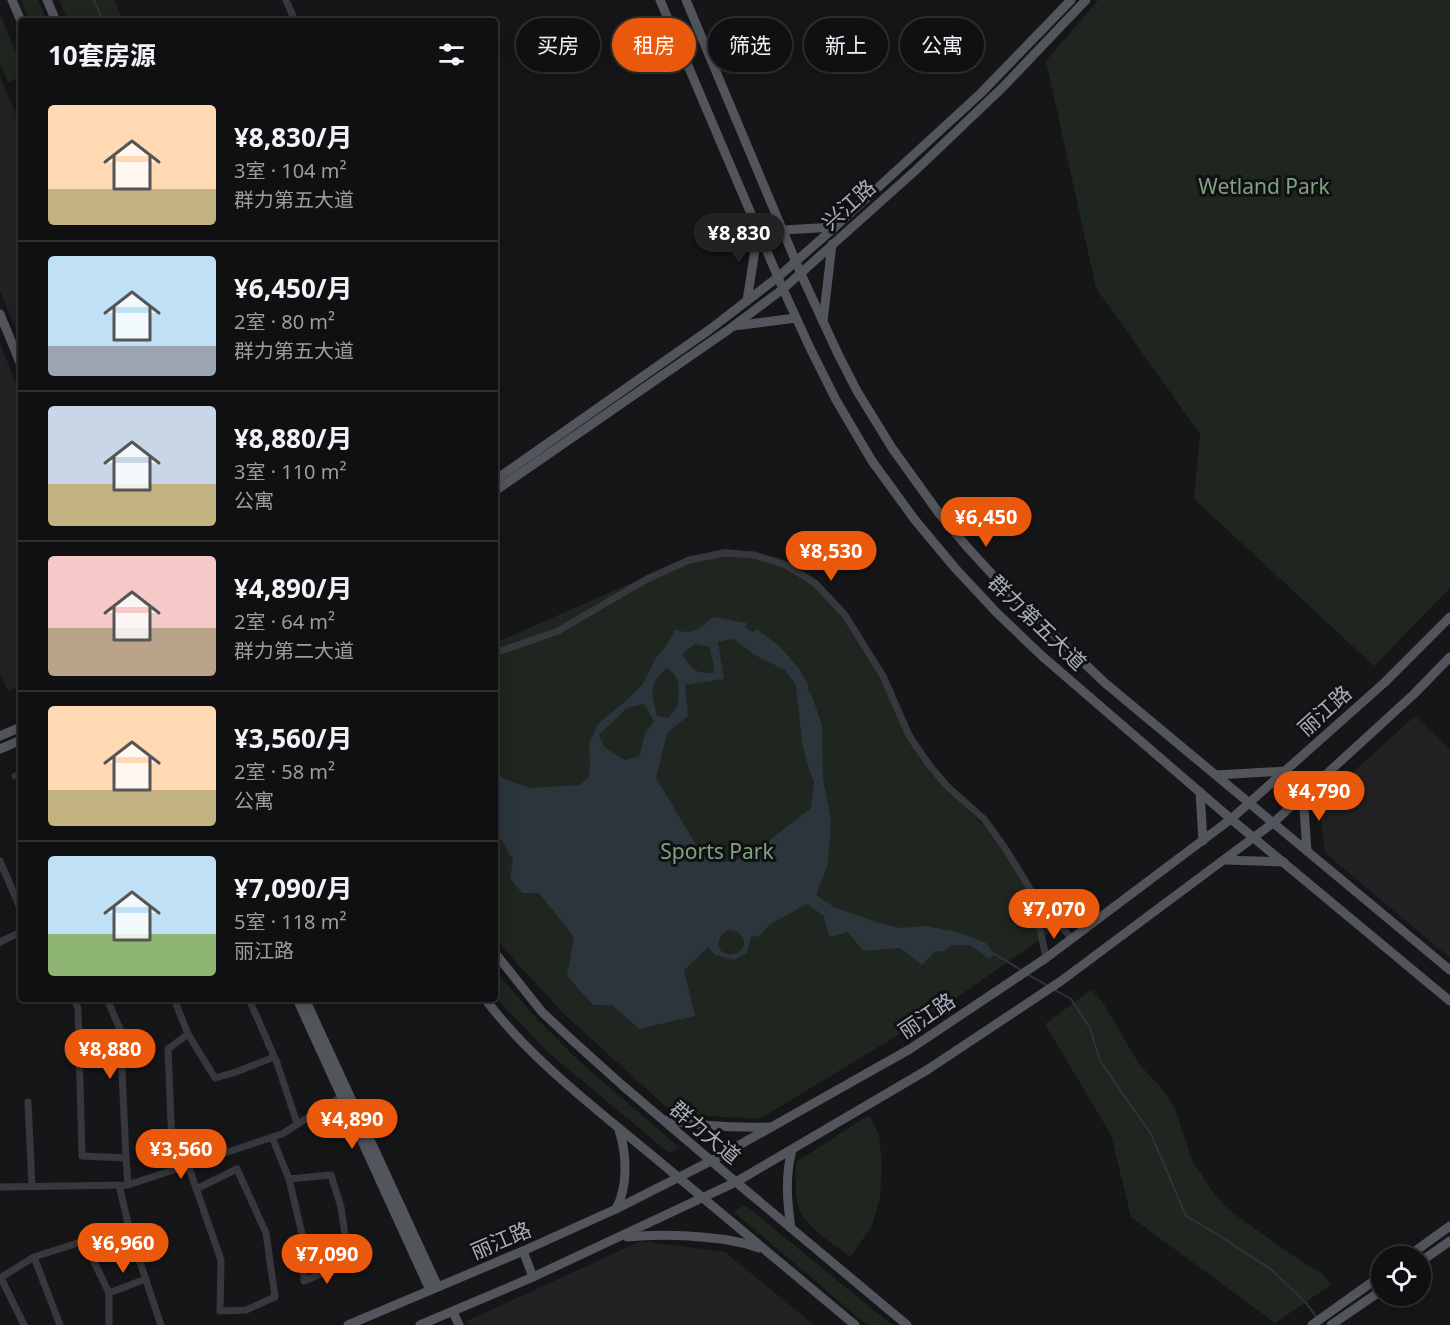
<!DOCTYPE html>
<html lang="zh">
<meta charset="utf-8">
<style>
:root{--surface:#101012;--page:#1e1e20;--text:#f1f3f6;--muted:#9c9d9f;--line:#303032;--accent:#ea580c}
body{margin:0;font-family:"Noto Sans","Noto Sans SC",sans-serif;background:var(--page);color:var(--text);height:100vh;display:flex;flex-direction:column;font-size:22px;white-space:nowrap}
*{box-sizing:border-box;margin:0}
p{font-size:20px;color:var(--muted)}
.icon{flex:none;width:33px;height:33px;fill:none;stroke:currentColor;stroke-width:2;stroke-linecap:round;stroke-linejoin:round}
.map{position:relative;flex:1;overflow:hidden}
.drawer{position:absolute;left:18px;top:18px;width:480px;height:984px;display:flex;flex-direction:column;background:var(--surface);border-radius:6px;box-shadow:0 3px 15px #0003,0 0 0 2px var(--line)}
.drawer>*{flex:none}
.hud{position:absolute;left:516px;top:18px;width:570px;height:54px;display:flex;gap:12px}
.tools{position:absolute;left:1371px;top:1246px;display:grid;gap:12px}
.tools a{display:grid;place-items:center;width:60px;height:60px;border-radius:50%;background:var(--surface);box-shadow:0 3px 15px #0003,0 0 0 2px var(--line);font-size:30px}
.price{position:absolute;translate:-50% -51px;padding:0 14px;border-radius:21px;background:var(--accent);color:#fff;font-size:20px;line-height:39px;filter:drop-shadow(0 2px 3px #0008)}
.price::after{content:'';position:absolute;left:50%;top:36px;width:18px;height:14px;margin-left:-9px;background:inherit;clip-path:polygon(0 0,100% 0,50% 100%)}
.price.current{background:#222;color:#fff}
ul{padding:0;list-style:none}
li{display:flex;align-items:center;gap:18px;height:150px;padding:0 30px}
li+li{border-top:2px solid var(--line)}
li span{display:grid;place-items:center;flex:none;width:168px;height:120px;border-radius:6px;color:#555}
li>.icon{margin-inline-start:auto}
span .icon{width:72px;height:72px;fill:#fffc;stroke-width:1}
li b{font-size:26px}
h2{display:flex;justify-content:space-between;align-items:center;height:72px;padding:0 30px;font-size:26px}
.pill{padding:0 21px;border-radius:27px;background:var(--surface);box-shadow:0 3px 15px #0003,0 0 0 2px var(--line);font-size:21px;line-height:54px}
.pill.current{background:var(--accent);color:#fff}
.map>svg:first-child{display:block}
</style>
<div class="map">
<svg width="1450" height="1325" viewBox="0 0 1450 1325">
<rect width="100%" height="100%" fill="#161618"/>
<!-- built -->
<g fill="#222225">
<path d="M 0,76 L 21,126 L 21,341 L 0,291 Z"/>
<path d="M 0,344 L 21,395 L 21,686 L 8,691 L 0,673 Z"/>
<path d="M 1415,716 L 1450,750 L 1450,958 L 1325,853 L 1319,803 Z"/>
<path d="M 641,1241 L 725,1252 L 814,1325 L 469,1325 L 467,1321 Z"/>
</g>
<!-- green -->
<g fill="#1e261f">
<path d="M 21,0 L 38,0 L 47,21 L 30,21 Z"/>
<path d="M 59,0 L 114,0 L 123,21 L 68,21 Z"/>
<path d="M 1098,0 L 1450,0 L 1450,588 L 1374,666 L 1194,499 L 1200,434 L 1096,288 L 1046,61 Z"/>
<path d="M 0,15 L 21,64 L 21,77 L 8,83 L 0,64 Z"/>
<path d="M 725,548 L 780,558 L 815,580 L 852,626 L 888,680 L 907,737 L 930,772 L 986,828 L 1062,924 L 939,1010 L 760,1119 L 674,1114 L 565,1015 L 505,950 L 495,936 L 495,643 L 688,558 Z"/>
<path d="M 495,971 L 538,1020 L 579,1061 L 680,1148 L 669,1153 L 549,1053 L 495,997 Z"/>
<path d="M 1091,990 L 1102,1001 L 1139,1064 L 1159,1085 L 1174,1106 L 1192,1160 L 1212,1191 L 1225,1206 L 1237,1216 L 1302,1262 L 1322,1273 L 1331,1285 L 1275,1323 L 1131,1217 L 1111,1135 L 1045,1024 Z"/>
<path d="M 869,1115 L 879,1135 L 882,1163 L 880,1197 L 872,1226 L 850,1257 C 836,1246 804,1225 799,1209 C 794,1194 796,1177 796,1162 Z"/>
<path d="M 745,1205 L 892,1325 L 867,1325 L 734,1212 Z"/>
</g>
<!-- water -->
<path fill="#2c353c" fill-rule="evenodd" d="M 713,617 L 747,623 L 745,628 L 754,632 L 757,629 L 779,646 L 798,667 L 809,686 L 807,689 L 812,696 L 822,725 L 823,779 L 831,819 L 828,864 L 816,895 L 834,907 L 879,923 L 901,928 L 925,926 L 958,932 L 986,943 L 994,954 L 989,959 L 970,945 L 951,945 L 944,951 L 934,952 L 922,965 L 900,948 L 863,951 L 848,932 L 829,937 L 824,916 L 807,904 L 769,925 L 759,936 L 751,937 L 747,953 L 734,960 L 715,955 L 708,947 L 684,970 L 695,1016 L 639,1029 L 612,1005 L 593,1005 L 567,976 L 574,937 L 539,893 L 522,893 L 510,878 L 513,860 L 501,839 L 495,838 L 495,763 L 502,778 L 530,788 L 580,785 L 589,777 L 590,761 L 589,743 L 598,724 L 622,704 L 643,684 L 655,659 L 666,646 L 675,630 C 694,635 699,629 713,617 ZM 734,639 L 755,655 L 785,670 L 796,685 L 802,742 L 808,766 L 814,782 L 811,808 L 748,857 L 725,862 L 703,856 L 656,778 L 667,733 L 688,716 L 685,685 L 724,679 L 718,642 ZM 695,644 L 710,647 L 715,673 C 695,674 692,670 682,654 ZM 667,668 C 682,677 678,690 678,706 L 668,718 L 657,716 C 652,693 647,686 667,668 ZM 644,704 L 654,721 L 645,733 L 639,757 L 625,760 L 604,747 L 599,735 L 627,708 ZM 729,930 L 738,932 C 760,954 714,965 719,940 C 721,934 725,932 729,930 Z"/>
<g fill="none" stroke-linecap="round" stroke-linejoin="round">
<!-- stream -->
<g stroke="#2c353c" stroke-width="2">
<path d="M 94,0 L 103,21"/>
<path d="M 991,952 L 1023,971"/>
<path d="M 1027,974 L 1048,986"/>
<path d="M 1053,989 L 1071,999 L 1090,1028 L 1100,1061 L 1151,1134 L 1186,1216 L 1215,1233 L 1272,1270 L 1307,1304 L 1317,1318"/>
</g>
<!-- minor -->
<g stroke="#37383d" stroke-width="7">
<path d="M 286,0 L 295,21"/>
<path d="M 495,653 L 558,631 L 647,579 L 689,560 L 725,553 L 754,555 L 786,565 L 815,583 L 845,615 L 883,676 L 908,733 L 914,743 L 930,766 L 947,786 L 984,819 L 1005,848 L 1032,892"/>
<path d="M 15,776 L 21,774"/>
<path d="M 0,861 L 21,910"/>
<path d="M 0,942 L 21,932"/>
<path d="M 1046,958 L 1032,892 L 1072,939"/>
<path d="M 74,999 L 78,1008 L 82,1156 L 126,1158 L 128,1185"/>
<path d="M 107,999 L 120,1029 L 126,1158"/>
<path d="M 174,999 L 188,1034"/>
<path d="M 249,999 L 277,1063 L 297,1123"/>
<path d="M 28,1102 L 32,1186"/>
<path d="M 272,1137 L 289,1179 L 303,1238 L 304,1281 L 349,1262 L 341,1207 L 331,1175 L 289,1179"/>
<path d="M 188,1165 L 221,1260 L 220,1311 L 246,1310 L 275,1297 L 266,1233 L 237,1169 L 196,1189"/>
<path d="M 173,1170 L 168,1049 L 188,1034 L 215,1078 L 236,1072 L 274,1057"/>
<path d="M 119,1185 L 130,1232 L 161,1325"/>
<path d="M 0,1187 L 128,1185 L 282,1134 L 342,1096"/>
<path d="M 0,1278 L 34,1257"/>
<path d="M 1,1278 L 24,1325"/>
<path d="M 109,1293 L 146,1279"/>
<path d="M 60,1325 L 34,1257 L 84,1241 L 109,1293 L 109,1325"/>
</g>
<!-- major -->
<g stroke="#53555c" stroke-width="9">
<path d="M 12,0 L 21,21"/>
<path d="M 47,0 L 56,21"/>
<path d="M 660,0 L 783,289 L 810,348 L 836,400 L 872,461 L 915,520 L 955,568 L 997,613 L 1042,656 L 1231,819 L 1450,1001"/>
<path d="M 686,0 L 801,274 L 838,354 L 857,391 L 892,448 L 938,512 L 968,548 L 1002,585 L 1105,683 L 1450,970"/>
<path d="M 783,230 L 835,227"/>
<path d="M 747,301 L 758,231"/>
<path d="M 0,314 L 21,365"/>
<path d="M 823,322 L 832,244"/>
<path d="M 734,326 L 796,318"/>
<path d="M 495,480 L 709,330 L 778,277 L 835,227 L 981,93 L 1071,0"/>
<path d="M 495,491 L 728,330 L 783,289 L 916,170 L 1003,87 L 1086,0"/>
<path d="M 0,736 L 21,727"/>
<path d="M 0,749 L 21,740"/>
<path d="M 1216,775 L 1286,771"/>
<path d="M 1200,792 L 1203,841"/>
<path d="M 1303,795 L 1307,851"/>
<path d="M 1224,860 L 1284,862"/>
<path d="M 495,953 L 542,1012 L 572,1040 L 622,1085 L 736,1182 L 907,1325"/>
<path d="M 297,999 L 430,1290"/>
<path d="M 305,999 L 438,1287"/>
<path d="M 485,999 C 530,1058 591,1105 648,1152 C 717,1210 786,1267 855,1325"/>
<path d="M 665,1120 C 700,1126 735,1128 771,1127"/>
<path d="M 616,1209 C 628,1187 627,1154 619,1130"/>
<path d="M 791,1228 C 787,1202 785,1176 792,1150"/>
<path d="M 627,1237 C 648,1235 668,1235 689,1236 C 714,1238 734,1239 759,1248"/>
<path d="M 523,1251 L 533,1277"/>
<path d="M 1407,1257 L 1450,1226"/>
<path d="M 1420,1262 L 1450,1241"/>
<path d="M 453,1312 L 459,1325"/>
<path d="M 348,1325 L 523,1251 L 616,1209 L 711,1161 L 910,1049 L 1046,958 L 1231,819 L 1384,683 L 1450,617"/>
<path d="M 420,1325 L 533,1277 L 736,1182 L 927,1070 L 1061,981 L 1273,823 L 1414,694 L 1450,657"/>
<path d="M 1312,1325 L 1382,1275"/>
<path d="M 1331,1325 L 1382,1290"/>
</g>
</g>
<g text-anchor="middle" stroke-width="6" stroke-linejoin="round" paint-order="stroke">
<!-- park labels -->
<g font-size="21" fill="#7fa381" stroke="#111113">
<text x="1264" y="194">Wetland Park</text>
<text x="717" y="859">Sports Park</text>
</g>
<!-- street labels -->
<g font-size="21" fill="#a8adb8" stroke="#111113">
<text transform="translate(849 205) rotate(-42)" y="7">兴江路</text>
<text transform="translate(1037 623) rotate(44)" y="7">群力第五大道</text>
<text transform="translate(1325 711) rotate(-42)" y="7">丽江路</text>
<text transform="translate(927 1016) rotate(-34)" y="7">丽江路</text>
<text transform="translate(705 1133) rotate(40)" y="7">群力大道</text>
<text transform="translate(501 1241) rotate(-23)" y="7">丽江路</text>
</g>
</g>
</svg>
<div class="tools">
<a><svg class="icon" aria-label="locate" viewBox="0 0 24 24"><circle cx="12" cy="12" r="6"/><path d="M12 2v4M12 18v4M2 12h4M18 12h4"/></svg></a>
</div>
<b class="price current" style="left:739px;top:264px">¥8,830</b>
<b class="price" style="left:986px;top:548px">¥6,450</b>
<b class="price" style="left:831px;top:582px">¥8,530</b>
<b class="price" style="left:1319px;top:822px">¥4,790</b>
<b class="price" style="left:1054px;top:940px">¥7,070</b>
<b class="price" style="left:110px;top:1080px">¥8,880</b>
<b class="price" style="left:352px;top:1150px">¥4,890</b>
<b class="price" style="left:181px;top:1180px">¥3,560</b>
<b class="price" style="left:123px;top:1274px">¥6,960</b>
<b class="price" style="left:327px;top:1285px">¥7,090</b>
<div class="hud">
<a class="pill">买房</a>
<a class="pill current">租房</a>
<a class="pill">筛选</a>
<a class="pill">新上</a>
<a class="pill">公寓</a>
</div>
<section class="drawer">
<h2>10套房源<svg class="icon" aria-label="filters" viewBox="0 0 24 24"><path d="M4 7h16M4 17h16"/><circle cx="9" cy="7" r="2"/><circle cx="15" cy="17" r="2"/></svg></h2>
<ul>
<li><span style="background:linear-gradient(#ffd9b3 70%,#c2b280 0)"><svg class="icon" aria-label="home" viewBox="0 0 24 24"><path d="M3 11l9-7 9 7M6 9v11h12V9"/></svg></span><div><b>¥8,830/月</b><p>3室 · 104 m²</p><p>群力第五大道</p></div></li>
<li><span style="background:linear-gradient(#bfe0f5 75%,#9aa5b1 0)"><svg class="icon" aria-label="home" viewBox="0 0 24 24"><path d="M3 11l9-7 9 7M6 9v11h12V9"/></svg></span><div><b>¥6,450/月</b><p>2室 · 80 m²</p><p>群力第五大道</p></div></li>
<li><span style="background:linear-gradient(#c9d6e8 65%,#c2b280 0)"><svg class="icon" aria-label="home" viewBox="0 0 24 24"><path d="M3 11l9-7 9 7M6 9v11h12V9"/></svg></span><div><b>¥8,880/月</b><p>3室 · 110 m²</p><p>公寓</p></div></li>
<li><span style="background:linear-gradient(#f6c9c9 60%,#b9a48a 0)"><svg class="icon" aria-label="home" viewBox="0 0 24 24"><path d="M3 11l9-7 9 7M6 9v11h12V9"/></svg></span><div><b>¥4,890/月</b><p>2室 · 64 m²</p><p>群力第二大道</p></div></li>
<li><span style="background:linear-gradient(#ffd9b3 70%,#c2b280 0)"><svg class="icon" aria-label="home" viewBox="0 0 24 24"><path d="M3 11l9-7 9 7M6 9v11h12V9"/></svg></span><div><b>¥3,560/月</b><p>2室 · 58 m²</p><p>公寓</p></div></li>
<li><span style="background:linear-gradient(#bfe0f5 65%,#8fb573 0)"><svg class="icon" aria-label="home" viewBox="0 0 24 24"><path d="M3 11l9-7 9 7M6 9v11h12V9"/></svg></span><div><b>¥7,090/月</b><p>5室 · 118 m²</p><p>丽江路</p></div></li>
</ul>
</section>
</div>
